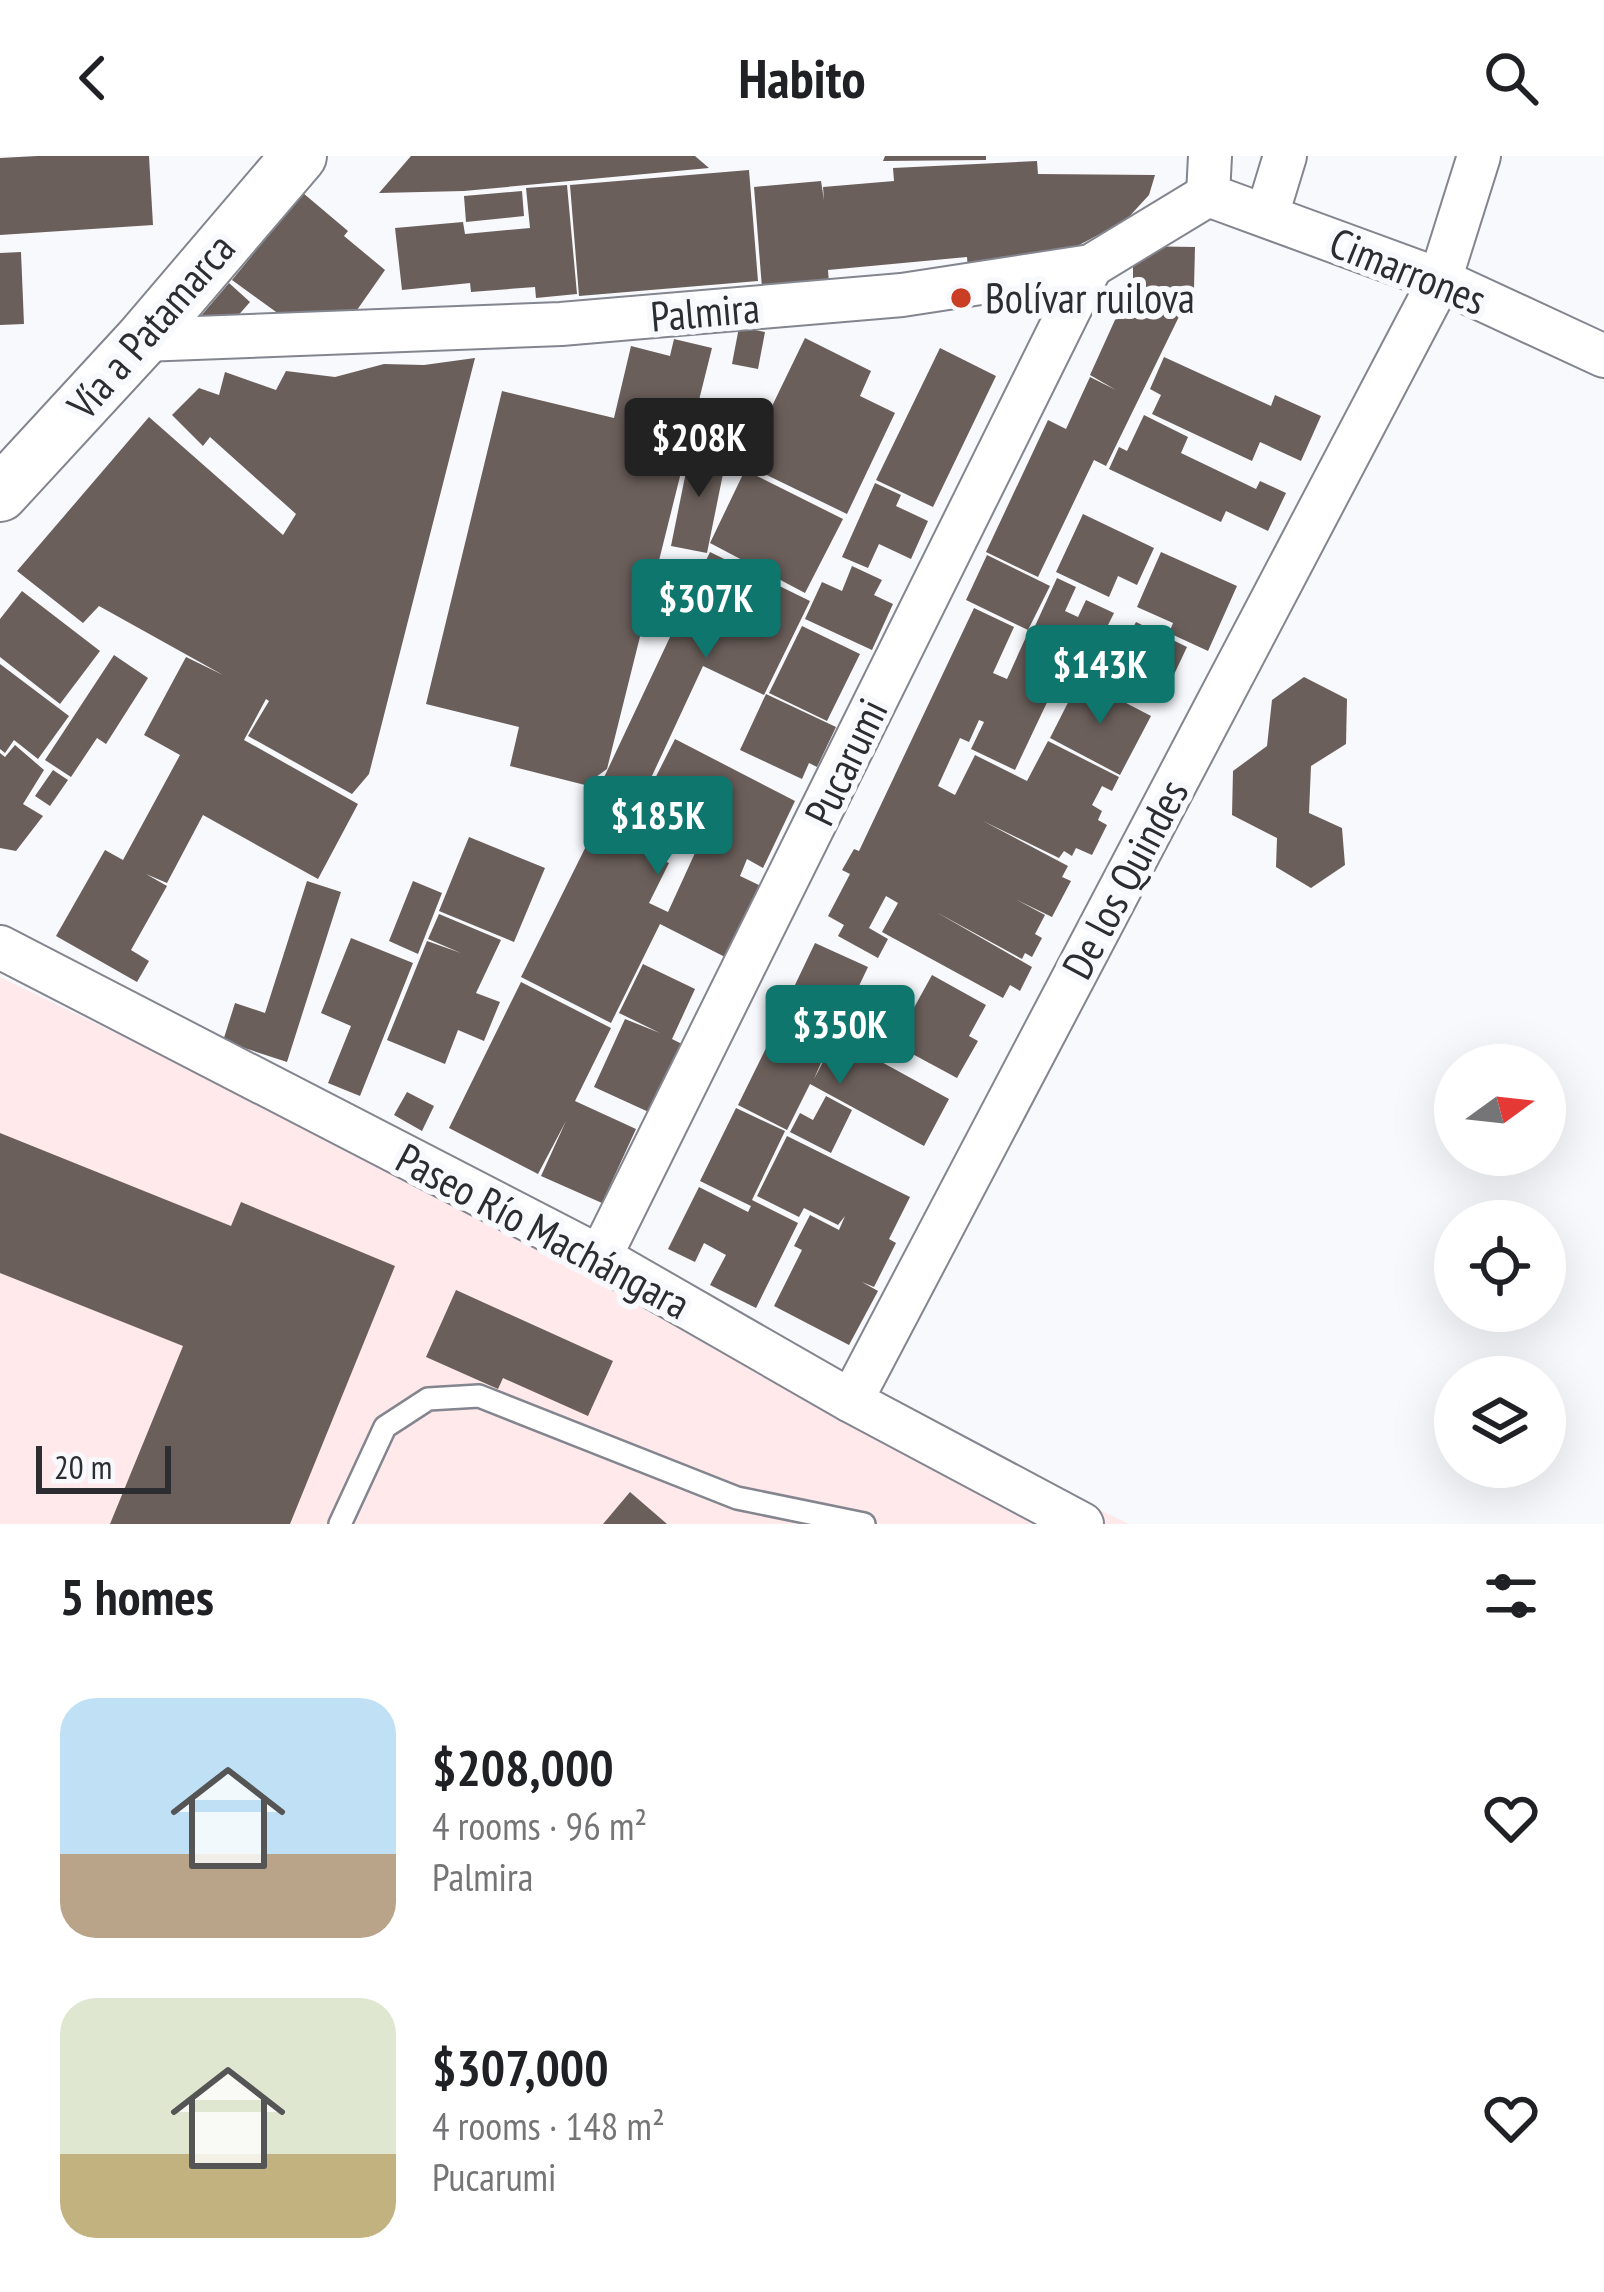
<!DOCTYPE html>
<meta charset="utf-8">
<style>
:root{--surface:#fff;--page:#f6f6f6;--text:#202124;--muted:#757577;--accent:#0f766e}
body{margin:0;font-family:"PT Sans Narrow",sans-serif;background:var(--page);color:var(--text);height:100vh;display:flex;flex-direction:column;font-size:45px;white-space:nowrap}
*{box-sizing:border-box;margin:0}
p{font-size:39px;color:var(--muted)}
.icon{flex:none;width:66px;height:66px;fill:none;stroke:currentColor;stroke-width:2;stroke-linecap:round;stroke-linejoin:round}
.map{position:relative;height:1368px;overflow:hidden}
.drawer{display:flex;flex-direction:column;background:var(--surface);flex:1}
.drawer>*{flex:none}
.needle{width:78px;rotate:75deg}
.fabs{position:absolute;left:1434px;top:888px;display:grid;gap:24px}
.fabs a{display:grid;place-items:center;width:132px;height:132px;border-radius:50%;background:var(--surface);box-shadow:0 12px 48px #0002;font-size:60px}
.scale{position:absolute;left:36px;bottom:30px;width:135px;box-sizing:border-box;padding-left:12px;border:6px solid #2c2d31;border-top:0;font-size:33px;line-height:42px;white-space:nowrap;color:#2c2d31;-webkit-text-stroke:9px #f8f9fd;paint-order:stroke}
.price{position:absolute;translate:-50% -102px;padding:0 27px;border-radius:12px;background:var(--accent);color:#fff;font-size:39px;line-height:78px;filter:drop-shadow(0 3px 6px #0008)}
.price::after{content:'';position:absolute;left:50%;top:72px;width:36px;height:27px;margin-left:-18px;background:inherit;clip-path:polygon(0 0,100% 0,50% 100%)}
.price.active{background:#222;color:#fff}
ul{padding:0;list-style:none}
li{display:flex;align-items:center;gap:36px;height:300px;padding:0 60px}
li span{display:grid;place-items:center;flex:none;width:336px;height:240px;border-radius:36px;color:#555}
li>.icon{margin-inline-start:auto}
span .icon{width:144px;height:144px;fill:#fffc;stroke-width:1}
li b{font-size:51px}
h2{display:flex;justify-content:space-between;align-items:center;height:144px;padding:0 60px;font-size:51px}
header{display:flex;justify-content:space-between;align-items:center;height:156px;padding:0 60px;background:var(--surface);font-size:54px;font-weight:600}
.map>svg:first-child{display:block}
</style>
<header><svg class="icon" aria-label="back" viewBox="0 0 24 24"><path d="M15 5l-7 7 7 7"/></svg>Habito<svg class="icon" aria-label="search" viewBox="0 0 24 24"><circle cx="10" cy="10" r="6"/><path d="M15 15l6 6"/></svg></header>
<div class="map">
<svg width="1604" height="1368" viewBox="0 0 1604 1368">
<rect width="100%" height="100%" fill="#f8f9fd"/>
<!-- industrial -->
<path fill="#ffe9ea" d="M 0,821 L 1129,1368 L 0,1368 Z"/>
<!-- building -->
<g fill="#6b5f5b" fill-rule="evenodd">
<path d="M 37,0 L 149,0 L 153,69 L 0,79 L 0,2 Z"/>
<path d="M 411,0 L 695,0 L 709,12 L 464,35 L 379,37 Z"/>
<path d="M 885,0 L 986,0 L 986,4 L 883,5 Z"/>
<path d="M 1037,5 L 1038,18 L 1155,19 L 1149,39 L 1126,64 L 1068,95 L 968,114 L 967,101 L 828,114 L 829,127 L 762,132 L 754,31 L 821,25 L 824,44 L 823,31 L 894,25 L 893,12 Z"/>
<path d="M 749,14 L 758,125 L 579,140 L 570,29 Z"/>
<path d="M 567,29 L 577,138 L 536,142 L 535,131 L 471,136 L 470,127 L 402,134 L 395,72 L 463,66 L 465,78 L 530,72 L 526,32 Z"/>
<path d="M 522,35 L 524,60 L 466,66 L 464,40 Z"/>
<path d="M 303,37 L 348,75 L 344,80 L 385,114 L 357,154 L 290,166 L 232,124 Z"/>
<path d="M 1133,90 L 1195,91 L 1194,132 L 1133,131 Z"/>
<path d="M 21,96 L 24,168 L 0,169 L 0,97 Z"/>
<path d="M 229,127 L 250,146 L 221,179 L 200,161 Z"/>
<path d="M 1129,133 L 1192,134 L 1106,310 L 1094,304 L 1038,421 L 986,396 L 1048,264 L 1066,273 L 1090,221 L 1116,234 L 1090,219 Z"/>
<path d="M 739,171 L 765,176 L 758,213 L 732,208 Z"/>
<path d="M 805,182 L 871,215 L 860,240 L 895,257 L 847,358 L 744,308 Z"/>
<path d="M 674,183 L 712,192 L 607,613 L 585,629 L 510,610 L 519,571 L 426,548 L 502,235 L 614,262 L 631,190 L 670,200 Z"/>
<path d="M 940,192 L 996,220 L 933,351 L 876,324 Z"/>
<path d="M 1164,201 L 1271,250 L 1275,239 L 1321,260 L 1301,305 L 1260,286 L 1252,305 L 1152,258 L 1161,239 L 1150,233 Z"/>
<path d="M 475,202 L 369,618 L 352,638 L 248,580 L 269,545 L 266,543 L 244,584 L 358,648 L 318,723 L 203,659 L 167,727 L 146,718 L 167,730 L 131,794 L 149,805 L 137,826 L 56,780 L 105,694 L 123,704 L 180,599 L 144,579 L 186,501 L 223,519 L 99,450 L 83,467 L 17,415 L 149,261 L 283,379 L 296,358 L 210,281 L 203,290 L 172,259 L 199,232 L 219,239 L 225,216 L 276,234 L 286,215 L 335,221 L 384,208 L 424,209 Z"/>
<path d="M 723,242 L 757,250 L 753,273 L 718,267 Z"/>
<path d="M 1144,259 L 1188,281 L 1181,297 L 1256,333 L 1260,325 L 1286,337 L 1268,375 L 1226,355 L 1221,366 L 1109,313 L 1119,291 L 1127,295 Z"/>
<path d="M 691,291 L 727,298 L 707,397 L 671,390 Z"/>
<path d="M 745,314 L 843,363 L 805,437 L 710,387 Z"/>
<path d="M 875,327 L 901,339 L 896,350 L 928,365 L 911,403 L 879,388 L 868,412 L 842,401 Z"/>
<path d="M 1083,358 L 1154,392 L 1137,429 L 1118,420 L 1109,441 L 1056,416 Z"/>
<path d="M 710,396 L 810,445 L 764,539 L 703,510 L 638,650 L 599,632 Z"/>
<path d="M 1161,396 L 1237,430 L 1208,495 L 1169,477 L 1173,467 L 1137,451 Z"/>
<path d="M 987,399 L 1050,430 L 1028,474 L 966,444 Z"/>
<path d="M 852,410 L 882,424 L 874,439 L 893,448 L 872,494 L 805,463 L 822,426 L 842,435 Z"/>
<path d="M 1057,422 L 1076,431 L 1065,455 L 1078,461 L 1086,444 L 1114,457 L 1107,471 L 1128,481 L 1136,466 L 1187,491 L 1161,546 L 1088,511 L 1094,498 L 1035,470 Z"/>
<path d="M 22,435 L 100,495 L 60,548 L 0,501 L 0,463 Z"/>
<path d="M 974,452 L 1014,471 L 993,517 L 1007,523 L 1026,481 L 1068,502 L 1015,614 L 971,593 L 984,566 L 979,564 L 969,586 L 960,582 L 938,630 L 955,639 L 975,599 L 1027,625 L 1048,585 L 1119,621 L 1112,635 L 1102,630 L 1092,649 L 1102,655 L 1098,664 L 1107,669 L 1092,699 L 1076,692 L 1072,700 L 1064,695 L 1059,702 L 983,665 L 1068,710 L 1062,721 L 1071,725 L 1052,761 L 1015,743 L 1045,759 L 1035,778 L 1042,782 L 1032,801 L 1025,797 L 1022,803 L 936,756 L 1032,811 L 1020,835 L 1010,829 L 1003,842 L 882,776 L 898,747 L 886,740 L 869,772 L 888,783 L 878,802 L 838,780 L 844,769 L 828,760 L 850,718 L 842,714 L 854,693 L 859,695 Z"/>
<path d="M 802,470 L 860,498 L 827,565 L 769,537 Z"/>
<path d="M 114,499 L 148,522 L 106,588 L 97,582 L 71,621 L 45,604 Z"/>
<path d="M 0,508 L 69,560 L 38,603 L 14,584 L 5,597 L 0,593 Z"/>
<path d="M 1304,521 L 1347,543 L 1346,588 L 1311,610 L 1309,657 L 1342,672 L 1345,709 L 1311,732 L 1276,711 L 1277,682 L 1232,659 L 1233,615 L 1267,590 L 1272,544 Z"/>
<path d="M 1080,523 L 1151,560 L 1120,619 L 1050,582 Z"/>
<path d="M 766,538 L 836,571 L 817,611 L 809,607 L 802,623 L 740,594 Z"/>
<path d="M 675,583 L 795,645 L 763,712 L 747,703 L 740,720 L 761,730 L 725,801 L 660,768 L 611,867 L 521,821 L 610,642 L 638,656 ZM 656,663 L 700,686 L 668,756 L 649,747 L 669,707 L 642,694 Z"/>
<path d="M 15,589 L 44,614 L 23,648 L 43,660 L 16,695 L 0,692 L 0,597 L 5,601 Z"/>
<path d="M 53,614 L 68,624 L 50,650 L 35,640 Z"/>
<path d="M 469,681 L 545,712 L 514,786 L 439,755 Z"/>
<path d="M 307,725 L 341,736 L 287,906 L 223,885 L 235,847 L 265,857 Z"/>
<path d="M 413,725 L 442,737 L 418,798 L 389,785 Z"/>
<path d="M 439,758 L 501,784 L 476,837 L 500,846 L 484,885 L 458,874 L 445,908 L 387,884 L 427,785 L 461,797 L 428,783 Z"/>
<path d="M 351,782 L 413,807 L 360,940 L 328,927 L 351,870 L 321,857 Z"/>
<path d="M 815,787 L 868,811 L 840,870 L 823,862 L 819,871 L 783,854 Z"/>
<path d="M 643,808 L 695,833 L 672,883 L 684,889 L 653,958 L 594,931 L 625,863 L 660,877 L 619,857 Z"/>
<path d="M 932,819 L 986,849 L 969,880 L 978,885 L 957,922 L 894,888 Z"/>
<path d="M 521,826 L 611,872 L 575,945 L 636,973 L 602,1047 L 541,1020 L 566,965 L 538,1018 L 449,972 Z"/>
<path d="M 786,875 L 826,895 L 814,923 L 836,881 L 949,943 L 924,990 L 810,928 L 787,974 L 738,949 L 769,886 L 779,891 Z"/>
<path d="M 407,936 L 434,950 L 422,975 L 394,959 Z"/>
<path d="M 826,940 L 852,954 L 831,997 L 790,976 L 800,957 L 813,964 Z"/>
<path d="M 736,952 L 785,975 L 752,1044 L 798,1067 L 756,1152 L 710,1129 L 726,1099 L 704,1087 L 695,1106 L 668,1093 L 699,1031 L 748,1056 L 751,1050 L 700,1025 Z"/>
<path d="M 0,977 L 231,1070 L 241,1046 L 395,1110 L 290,1368 L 110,1368 L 183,1190 L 0,1117 Z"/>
<path d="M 787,980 L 910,1041 L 889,1083 L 896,1087 L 874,1131 L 862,1126 L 878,1135 L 849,1189 L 774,1150 L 802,1094 L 794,1090 L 810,1059 L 839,1074 L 845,1060 L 838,1069 L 804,1052 L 799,1061 L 757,1040 Z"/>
<path d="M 456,1134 L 613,1205 L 588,1260 L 503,1222 L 498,1233 L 426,1201 Z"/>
<path d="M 630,1336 L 667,1368 L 603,1368 Z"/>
</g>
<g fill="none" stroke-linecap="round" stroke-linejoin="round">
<defs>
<path id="service" d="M 340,1368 L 385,1271 L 428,1243 L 479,1240 L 737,1342 L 864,1368"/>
<g id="minor">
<path d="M 1208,39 L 1440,124 L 1604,200"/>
<path d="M 1208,39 L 1210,0"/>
<path d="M 1267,59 L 1285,0"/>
<path d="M 142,184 L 561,168 L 902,139 L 1091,110 L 1208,39"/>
<path d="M 0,791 L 600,1101 L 851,1245 L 1082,1368"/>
<path d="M 600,1101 L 1091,110"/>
<path d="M 851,1245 L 1440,124 L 1479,0"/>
</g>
<path id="tertiary" d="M 0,338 L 142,184 L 299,0"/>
</defs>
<!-- service casing -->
<use href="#service" stroke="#83858f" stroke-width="26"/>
<!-- minor casing -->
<use href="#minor" stroke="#83858f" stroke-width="46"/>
<!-- tertiary casing -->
<use href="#tertiary" stroke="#83858f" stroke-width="58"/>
<!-- service -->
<use href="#service" stroke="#fff" stroke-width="21"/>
<!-- minor -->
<use href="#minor" stroke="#fff" stroke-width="42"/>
<!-- tertiary -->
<use href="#tertiary" stroke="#fff" stroke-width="54"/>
</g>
<!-- markers -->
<circle fill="#c93e24" stroke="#f8f9fd" stroke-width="4.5" cx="961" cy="142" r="12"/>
<g text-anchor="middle" stroke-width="12" stroke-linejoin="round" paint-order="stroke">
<!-- street labels -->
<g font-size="42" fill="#2c2d31" stroke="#f8f9fd">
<text transform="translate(1408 115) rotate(22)" y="15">Cimarrones</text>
<text transform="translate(705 156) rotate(-5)" y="15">Palmira</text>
<text transform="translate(151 170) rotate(-49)" y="15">Vía a Patamarca</text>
<text transform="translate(846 606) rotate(-64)" y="15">Pucarumi</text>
<text transform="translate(1125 723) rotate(-62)" y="15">De los Quindes</text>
<text transform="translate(543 1075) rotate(28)" y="15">Paseo Río Machángara</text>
</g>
<!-- poi labels -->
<g font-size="42" fill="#2c2d31" stroke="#f8f9fd" text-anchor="start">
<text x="985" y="157">Bolívar ruilova</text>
</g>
</g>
</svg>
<div class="fabs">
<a><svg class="needle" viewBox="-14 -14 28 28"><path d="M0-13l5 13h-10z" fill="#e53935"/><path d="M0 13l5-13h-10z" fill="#757577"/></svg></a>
<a><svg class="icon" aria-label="locate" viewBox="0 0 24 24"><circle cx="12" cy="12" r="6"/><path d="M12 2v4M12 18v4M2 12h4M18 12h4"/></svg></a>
<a><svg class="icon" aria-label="layers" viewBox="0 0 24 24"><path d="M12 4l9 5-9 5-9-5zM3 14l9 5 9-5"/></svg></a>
</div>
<div class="scale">20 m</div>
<b class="price active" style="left:699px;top:344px">$208K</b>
<b class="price" style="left:706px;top:505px">$307K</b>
<b class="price" style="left:1100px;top:571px">$143K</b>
<b class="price" style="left:658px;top:722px">$185K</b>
<b class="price" style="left:840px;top:931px">$350K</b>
</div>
<section class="drawer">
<h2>5 homes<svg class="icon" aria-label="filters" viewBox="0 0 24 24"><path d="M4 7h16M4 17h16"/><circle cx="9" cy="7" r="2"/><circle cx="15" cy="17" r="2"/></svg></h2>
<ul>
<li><span style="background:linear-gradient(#bfe0f5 65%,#b9a48a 0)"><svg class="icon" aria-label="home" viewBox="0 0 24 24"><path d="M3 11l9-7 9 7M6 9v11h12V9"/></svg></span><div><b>$208,000</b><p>4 rooms · 96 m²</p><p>Palmira</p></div><svg class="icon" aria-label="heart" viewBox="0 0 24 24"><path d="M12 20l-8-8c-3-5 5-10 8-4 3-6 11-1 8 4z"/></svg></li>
<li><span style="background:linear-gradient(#dfe7d0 65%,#c2b280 0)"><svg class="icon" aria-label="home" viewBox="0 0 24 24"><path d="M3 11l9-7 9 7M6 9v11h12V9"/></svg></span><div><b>$307,000</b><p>4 rooms · 148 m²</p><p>Pucarumi</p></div><svg class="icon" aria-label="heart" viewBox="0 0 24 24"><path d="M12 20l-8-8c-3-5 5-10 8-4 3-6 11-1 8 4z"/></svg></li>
</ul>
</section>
